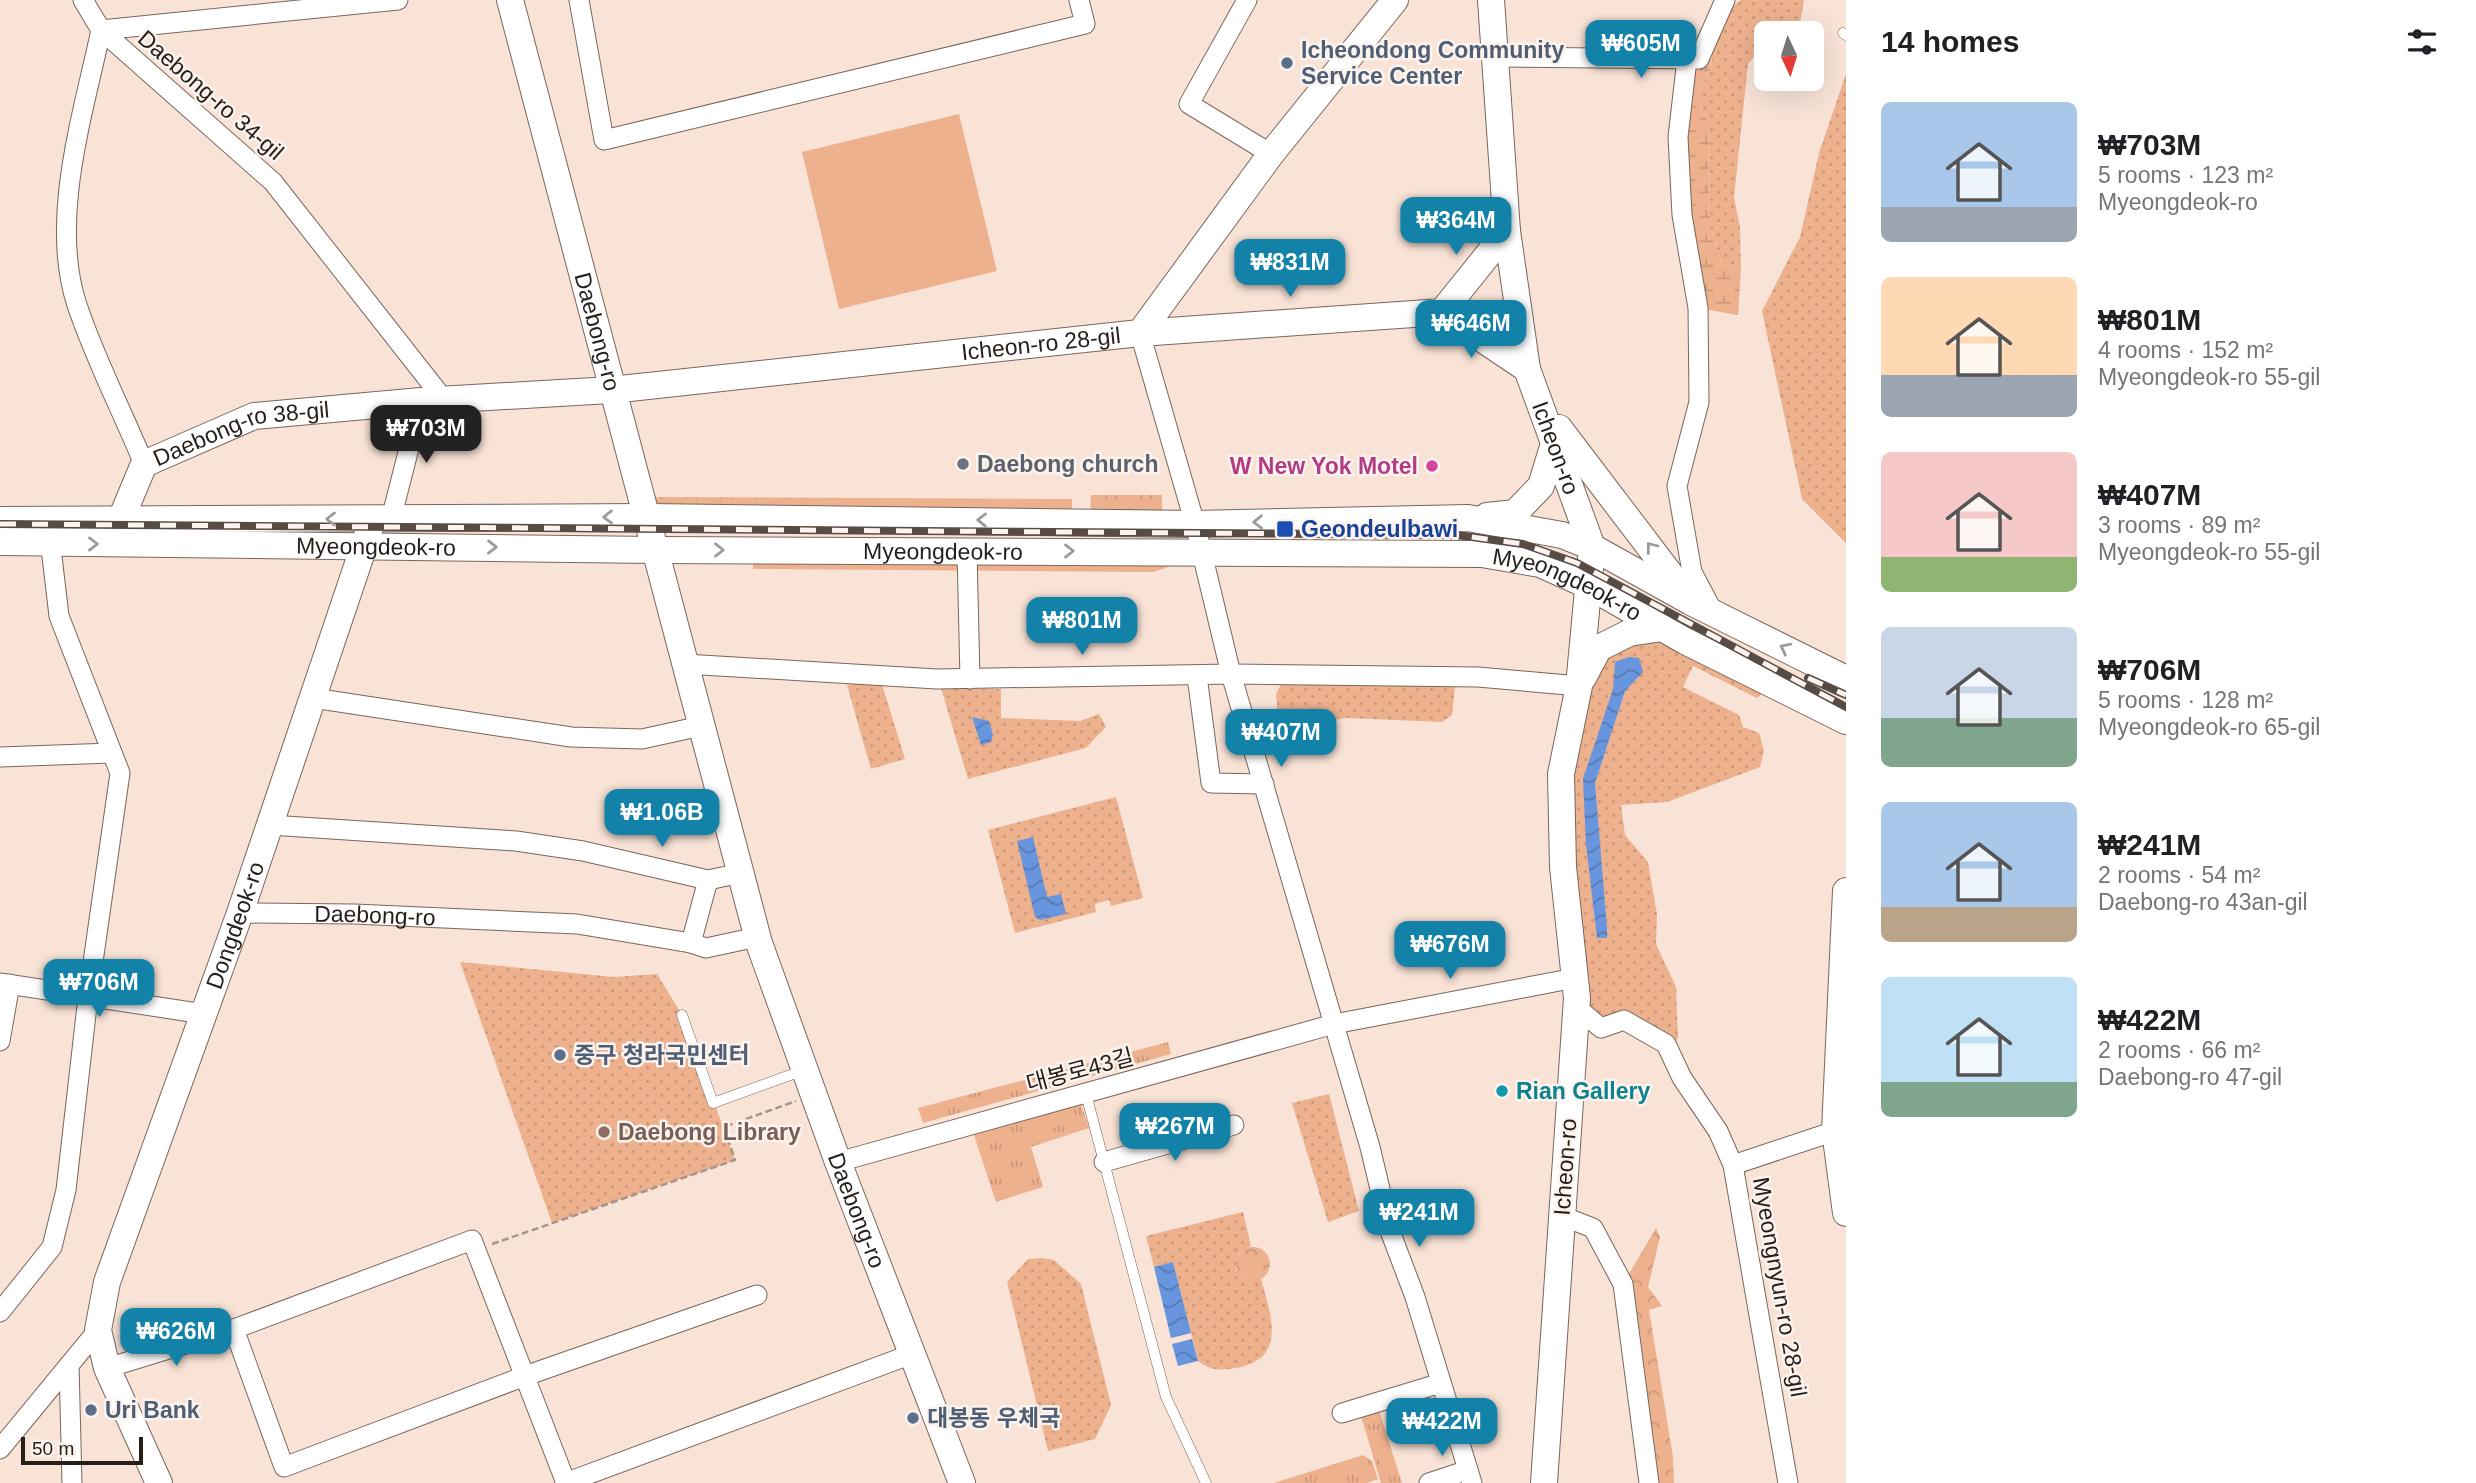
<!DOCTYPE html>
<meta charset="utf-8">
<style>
:root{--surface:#fff;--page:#f6f6f6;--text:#202124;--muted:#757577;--accent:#1282a9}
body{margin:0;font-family:Helvetica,"Noto Sans KR",sans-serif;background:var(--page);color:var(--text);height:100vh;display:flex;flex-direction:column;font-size:26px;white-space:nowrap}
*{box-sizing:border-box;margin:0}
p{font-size:23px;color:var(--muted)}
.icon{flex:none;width:38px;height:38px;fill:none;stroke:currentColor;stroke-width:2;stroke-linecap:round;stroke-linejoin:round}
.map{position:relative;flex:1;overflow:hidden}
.side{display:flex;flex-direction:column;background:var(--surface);width:630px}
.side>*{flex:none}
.needle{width:46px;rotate:176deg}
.controls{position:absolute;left:1754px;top:21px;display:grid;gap:14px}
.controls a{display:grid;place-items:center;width:70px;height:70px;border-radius:10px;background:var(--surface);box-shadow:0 7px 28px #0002;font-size:35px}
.scale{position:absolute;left:21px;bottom:18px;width:122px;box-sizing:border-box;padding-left:7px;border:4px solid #261e19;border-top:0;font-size:19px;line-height:24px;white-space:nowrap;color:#261e19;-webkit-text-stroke:5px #fcf3ee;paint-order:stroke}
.price{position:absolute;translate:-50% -60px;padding:0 16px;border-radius:14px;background:var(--accent);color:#fff;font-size:23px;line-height:46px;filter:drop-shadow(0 2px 4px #0008)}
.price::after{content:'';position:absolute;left:50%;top:42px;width:21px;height:16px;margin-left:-10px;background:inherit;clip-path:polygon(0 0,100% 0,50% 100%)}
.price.selected{background:#222;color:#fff}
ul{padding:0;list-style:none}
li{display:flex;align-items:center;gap:21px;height:175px;padding:0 35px}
li span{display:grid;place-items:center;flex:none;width:196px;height:140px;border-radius:10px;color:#555}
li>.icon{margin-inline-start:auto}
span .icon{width:84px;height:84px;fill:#fffc;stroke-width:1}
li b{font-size:30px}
h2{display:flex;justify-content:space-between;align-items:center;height:84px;padding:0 35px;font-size:30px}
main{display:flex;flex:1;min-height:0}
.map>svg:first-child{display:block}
</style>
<main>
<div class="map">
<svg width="1846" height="1483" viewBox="0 0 1846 1483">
<defs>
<pattern id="grass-tufts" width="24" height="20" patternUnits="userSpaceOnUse" patternTransform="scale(1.75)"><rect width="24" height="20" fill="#edb18e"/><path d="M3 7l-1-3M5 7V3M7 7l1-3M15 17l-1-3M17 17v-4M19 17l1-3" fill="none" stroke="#cb987a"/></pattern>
<pattern id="forest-crowns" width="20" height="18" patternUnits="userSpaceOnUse" patternTransform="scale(1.75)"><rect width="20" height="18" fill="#edb18e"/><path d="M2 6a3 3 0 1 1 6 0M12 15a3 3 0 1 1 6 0" fill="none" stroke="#cb987a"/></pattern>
<pattern id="wetland-marsh" width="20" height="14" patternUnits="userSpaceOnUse" patternTransform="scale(1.75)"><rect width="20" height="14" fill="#edb18e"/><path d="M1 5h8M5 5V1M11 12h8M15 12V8" fill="none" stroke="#cb987a"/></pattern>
<pattern id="park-dots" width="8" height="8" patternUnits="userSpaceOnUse" patternTransform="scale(1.75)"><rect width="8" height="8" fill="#edb18e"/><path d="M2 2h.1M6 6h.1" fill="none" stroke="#cb987a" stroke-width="1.8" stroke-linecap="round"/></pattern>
<pattern id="water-waves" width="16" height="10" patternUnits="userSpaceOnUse" patternTransform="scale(1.75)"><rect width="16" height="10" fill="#6895de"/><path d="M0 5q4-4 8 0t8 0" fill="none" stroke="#5579b3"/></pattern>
</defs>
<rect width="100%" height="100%" fill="#f9e3d7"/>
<!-- grass -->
<g fill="url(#grass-tufts)">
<path d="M 1168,1042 L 1171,1054 L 923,1123 L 918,1108 Z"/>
<path d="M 1079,1098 L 1089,1128 L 1031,1147 L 1043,1187 L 996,1202 L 973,1132 Z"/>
<path d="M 1377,1404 L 1402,1483 L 1381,1483 L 1361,1416 Z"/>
<path d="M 1363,1455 L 1372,1461 L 1378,1479 L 1367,1483 L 1274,1483 Z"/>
</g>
<!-- forest -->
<g fill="url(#forest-crowns)">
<path d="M 1091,495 L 1162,495 L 1162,523 L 1090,522 Z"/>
<path d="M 642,497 L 1072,499 L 1072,522 L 647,517 Z"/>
<path d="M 753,550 L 1174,565 L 1153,572 L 753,569 Z"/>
<path d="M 1656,1228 L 1660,1237 L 1648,1287 L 1662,1306 L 1649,1310 L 1673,1457 L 1674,1483 L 1649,1483 L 1623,1284 Z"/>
<circle cx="1253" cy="1264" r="17"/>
</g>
<!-- wetland -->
<path fill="url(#wetland-marsh)" d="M 1712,25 L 1711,68 L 1697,98 L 1709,124 L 1710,226 L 1722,266 L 1741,269 L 1738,315 L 1698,308 L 1682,215 L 1687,60 Z"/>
<!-- park -->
<g fill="url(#park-dots)">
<path d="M 1741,0 L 1804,0 L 1800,24 L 1783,33 L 1766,33 L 1766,42 L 1748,64 L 1734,197 L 1740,228 L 1741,269 L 1722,266 L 1710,226 L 1709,124 L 1697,98 L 1711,68 L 1715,19 Z"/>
<path d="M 1846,74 L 1846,543 L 1802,499 L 1762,311 L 1800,237 L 1819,153 Z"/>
<path d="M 1662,628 L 1774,685 L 1757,698 L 1693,666 L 1683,687 L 1739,715 L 1743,727 L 1759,733 L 1764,751 L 1760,767 L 1667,802 L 1621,805 L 1625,835 L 1648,862 L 1657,914 L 1656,944 L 1676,987 L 1678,1038 L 1675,1044 L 1624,1020 L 1601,1028 L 1577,998 L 1561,774 L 1599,648 Z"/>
<path d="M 1286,675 L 1456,677 L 1452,715 L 1442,722 L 1346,718 L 1293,727 L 1278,716 L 1276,694 Z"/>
<path d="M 881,681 L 905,759 L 871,769 L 847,685 Z"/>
<path d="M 941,688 L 1001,689 L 1001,718 L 1080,721 L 1099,714 L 1106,727 L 1086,748 L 968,779 Z"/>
<path d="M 1116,797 L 1143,898 L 1111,906 L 1109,900 L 1095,904 L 1096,912 L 1015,933 L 988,830 Z"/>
<path d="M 460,962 L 614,977 L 657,974 L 682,1015 L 735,1160 L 552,1223 Z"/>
<path d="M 1329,1094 L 1359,1211 L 1328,1222 L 1292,1103 Z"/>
<path d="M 1243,1212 L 1251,1246 L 1238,1254 L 1236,1269 L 1246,1280 L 1261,1279 C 1271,1315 1288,1360 1235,1368 C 1221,1371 1209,1370 1198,1361 L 1173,1262 L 1154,1267 L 1146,1236 Z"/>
<path d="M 1041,1258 L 1054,1260 L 1081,1284 L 1111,1405 L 1095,1439 L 1048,1451 L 1007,1282 L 1028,1259 Z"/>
</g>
<!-- pitch -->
<path fill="#edb18e" d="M 959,114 L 997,271 L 839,309 L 802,152 Z"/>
<!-- water -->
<g fill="url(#water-waves)">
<path d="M 1629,657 L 1639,658 L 1643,672 L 1625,691 L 1595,783 L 1607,928 L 1607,938 L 1597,938 L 1586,844 L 1583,779 L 1613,689 L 1615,662 Z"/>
<path d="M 972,717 L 989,721 L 993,735 L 991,742 L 981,745 Z"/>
<path d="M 1033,837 L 1047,897 L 1061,894 L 1066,914 L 1040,920 L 1035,917 L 1017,841 Z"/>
<path d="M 1173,1262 L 1191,1333 L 1171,1338 L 1154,1267 Z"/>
<path d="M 1192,1339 L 1198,1361 L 1178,1366 L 1172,1344 Z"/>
</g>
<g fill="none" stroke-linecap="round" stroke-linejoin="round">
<defs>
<g id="lane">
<path d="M 1843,33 L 1846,35"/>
<path d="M 682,1015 L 713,1103 L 804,1070"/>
<path d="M 1086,1094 L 1166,1397 L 1206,1483"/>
</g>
<g id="street">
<path d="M 83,0 L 101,30 L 273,182 L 445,401"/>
<path d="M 579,0 L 604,140 L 1085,24 L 1079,0"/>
<path d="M 1247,0 L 1189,104 L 1271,154"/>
<path d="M 101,30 C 83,115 49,220 77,305 C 95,359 122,411 144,464"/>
<path d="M 101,30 L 398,0"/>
<path d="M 1497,57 L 1699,59 L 1725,0"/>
<path d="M 1687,59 L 1678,137 L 1682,215 L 1698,308 L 1699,402 L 1677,486 L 1692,572 L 1713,612"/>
<path d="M 1140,333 L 1195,524 L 1231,674 L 1370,1147 L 1390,1231 L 1415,1297 L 1472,1483"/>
<path d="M 391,519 L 421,401"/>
<path d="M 967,551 L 970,679"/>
<path d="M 685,664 L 937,679 L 1231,674 L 1478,677 L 1579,686"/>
<path d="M 1197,676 L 1211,783 L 1264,784"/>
<path d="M 313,698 L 571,737 L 642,739 L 701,726"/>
<path d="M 0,757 L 112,753"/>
<path d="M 270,825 L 516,841 L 583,851 L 708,880 L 741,873"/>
<path id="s1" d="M 240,913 L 354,914 L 577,924 L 691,943 L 706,948 L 757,937"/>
<path d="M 691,943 L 708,880"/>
<path d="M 0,983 L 204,1014"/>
<path d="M 1576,1007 L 1601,1028 L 1624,1020 L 1666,1044 L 1682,1078 L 1718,1131 L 1733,1165"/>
<path d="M 0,1041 L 10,984"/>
<path d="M 838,1162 L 1334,1024 L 1575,978"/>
<path d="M 1104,1162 L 1234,1125"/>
<path d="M 1562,1216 L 1593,1228 L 1623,1284 L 1649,1483"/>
<path d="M 0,1312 L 52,1247 L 66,1190 L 88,997 L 120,773 L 59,616 L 49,531"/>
<path d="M 234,1329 L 284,1467 L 525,1376 L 757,1295"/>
<path d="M 69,1365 L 72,1483"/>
<path d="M 107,1368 L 234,1329 L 472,1240 L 566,1483"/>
<path d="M 1342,1413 L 1441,1383"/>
<path d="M 0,1449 L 98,1330"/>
<path d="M 565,1483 L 912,1354"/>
<path d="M 1429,1483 L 1468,1470"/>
<path d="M 1788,1483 L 1733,1165 L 1835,1131"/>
</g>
<g id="secondary">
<path id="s2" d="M 510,0 L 759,943 L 838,1162 L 962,1483"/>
<path id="s3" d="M 1491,0 L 1507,231 L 1527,369 L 1592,547 L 1579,686 L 1561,774 L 1563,867 L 1577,998 L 1544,1483"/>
<path d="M 1442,312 L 1507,231"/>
<path d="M 1442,312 L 1527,369"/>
<path d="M 1140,333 L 1442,312"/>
<path d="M 1559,428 L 1686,595"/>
<path d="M 1487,516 L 1515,513 L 1541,486 L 1555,440"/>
<path id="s4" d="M 121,519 L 144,464 L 254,416 L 421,401 L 611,390 L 1140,333 L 1271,154 L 1395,0"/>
<path d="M 0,520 L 647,517 L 1195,524 L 1468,518 L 1562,535 L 1592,547 L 1691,602 L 1846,679"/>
<path id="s5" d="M 0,542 L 656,550 L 1482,554 L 1540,564 L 1589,586 L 1685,641 L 1846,721"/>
<path d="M 1583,678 L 1599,648 L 1629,633 L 1662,628"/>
<path d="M 1846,891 L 1835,1131 L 1846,1213"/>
<path id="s6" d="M 159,1483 L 107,1368 L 98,1330 L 107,1282 L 240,913 L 369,531"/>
</g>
</defs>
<!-- lane casing -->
<use href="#lane" stroke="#79665b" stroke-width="11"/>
<!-- street casing -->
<use href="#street" stroke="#79665b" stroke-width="21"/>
<!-- secondary casing -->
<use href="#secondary" stroke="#79665b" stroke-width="28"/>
<!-- path -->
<path stroke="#a5958c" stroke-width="2.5" stroke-dasharray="7 3.5" stroke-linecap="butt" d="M 492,1244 L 735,1160 L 724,1127 L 796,1101"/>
<!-- lane -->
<use href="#lane" stroke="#fff" stroke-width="10"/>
<!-- street -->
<use href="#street" stroke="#fff" stroke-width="19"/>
<!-- secondary -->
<use href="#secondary" stroke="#fff" stroke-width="26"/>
<defs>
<g id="rail">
<path d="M 0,524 L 1457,535 L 1523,544 L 1577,563 L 1846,707"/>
<path d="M 1808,678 L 1846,695"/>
</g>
</defs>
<!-- rail casing -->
<use href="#rail" stroke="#574c45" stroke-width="8"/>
<!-- rail -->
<use href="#rail" stroke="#fcf3ee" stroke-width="5" stroke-dasharray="16" stroke-linecap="butt"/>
</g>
<!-- one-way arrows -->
<defs><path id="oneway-chevron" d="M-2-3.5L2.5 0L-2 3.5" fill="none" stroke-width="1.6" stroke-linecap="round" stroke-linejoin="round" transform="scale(1.75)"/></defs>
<g stroke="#9d9a98">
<use href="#oneway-chevron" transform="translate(608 517) rotate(179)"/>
<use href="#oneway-chevron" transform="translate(331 519) rotate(180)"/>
<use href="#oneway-chevron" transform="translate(982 520) rotate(-179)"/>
<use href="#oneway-chevron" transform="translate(1258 522) rotate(179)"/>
<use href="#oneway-chevron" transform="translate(93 544)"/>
<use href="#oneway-chevron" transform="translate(492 547) rotate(1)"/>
<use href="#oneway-chevron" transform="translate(1651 547) rotate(-128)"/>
<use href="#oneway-chevron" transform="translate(719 550)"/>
<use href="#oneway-chevron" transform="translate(1069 551)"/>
<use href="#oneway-chevron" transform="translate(1785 648) rotate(-153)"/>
</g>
<!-- markers -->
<g fill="#5c6f8a" stroke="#fcf3ee" stroke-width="2.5">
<circle cx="1287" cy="63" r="7"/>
<circle cx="560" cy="1055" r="7"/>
<circle cx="91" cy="1410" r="7"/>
<circle cx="913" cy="1418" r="7"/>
</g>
<circle fill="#6b7280" stroke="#fcf3ee" stroke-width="2.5" cx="963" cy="464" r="7"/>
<circle fill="#d1479c" stroke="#fcf3ee" stroke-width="2.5" cx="1432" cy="466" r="7"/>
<rect fill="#1a4fb4" stroke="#fcf3ee" stroke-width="2.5" x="1276" y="520" width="18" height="18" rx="3.5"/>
<circle fill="#0f9aa8" stroke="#fcf3ee" stroke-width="2.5" cx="1502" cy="1091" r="7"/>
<circle fill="#8d6e63" stroke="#fcf3ee" stroke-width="2.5" cx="604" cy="1132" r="7"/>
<g text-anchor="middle" stroke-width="5" stroke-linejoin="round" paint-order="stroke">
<!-- service labels -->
<g font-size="23" font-weight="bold" fill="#4e5e75" stroke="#fcf3ee" text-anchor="start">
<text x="1301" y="58">Icheondong Community<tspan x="1301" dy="26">Service Center</tspan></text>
<text x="574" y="1063">중구 청라국민센터</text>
<text x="105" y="1418">Uri Bank</text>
<text x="927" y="1426">대봉동 우체국</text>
</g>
<!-- street labels -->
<g font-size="23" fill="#261e19" stroke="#fcf3ee">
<text transform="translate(211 95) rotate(41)" y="8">Daebong-ro 34-gil</text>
<text dy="8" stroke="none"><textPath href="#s2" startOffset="343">Daebong-ro</textPath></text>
<text dy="8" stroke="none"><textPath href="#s4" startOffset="970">Icheon-ro 28-gil</textPath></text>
<text dy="8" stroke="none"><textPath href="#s4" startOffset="163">Daebong-ro 38-gil</textPath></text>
<text dy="8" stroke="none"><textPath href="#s3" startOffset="455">Icheon-ro</textPath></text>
<text dy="8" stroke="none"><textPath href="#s5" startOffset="376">Myeongdeok-ro</textPath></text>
<text dy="8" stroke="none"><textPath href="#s5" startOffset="943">Myeongdeok-ro</textPath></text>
<text dy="8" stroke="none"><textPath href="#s5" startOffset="1573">Myeongdeok-ro</textPath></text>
<text dy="8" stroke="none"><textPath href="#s1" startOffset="135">Daebong-ro</textPath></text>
<text dy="8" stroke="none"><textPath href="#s6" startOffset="593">Dongdeok-ro</textPath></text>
<text transform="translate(1080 1070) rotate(-15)" y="8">대봉로43길</text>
<text transform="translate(1565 1167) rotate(-86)" y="8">Icheon-ro</text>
<text dy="8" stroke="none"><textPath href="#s2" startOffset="1260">Daebong-ro</textPath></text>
<text transform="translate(1780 1287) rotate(80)" y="8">Myeongnyun-ro 28-gil</text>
</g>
<!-- worship labels -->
<g font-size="23" font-weight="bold" fill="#5b616d" stroke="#fcf3ee" text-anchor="start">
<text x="977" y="472">Daebong church</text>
</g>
<!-- hotel labels -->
<g font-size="23" font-weight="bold" fill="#b23c85" stroke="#fcf3ee" text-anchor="end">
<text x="1418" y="474">W New Yok Motel</text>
</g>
<!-- transit labels -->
<g font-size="23" font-weight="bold" fill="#164399" stroke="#fcf3ee" text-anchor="start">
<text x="1301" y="537">Geondeulbawi</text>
</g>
<!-- culture labels -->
<g font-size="23" font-weight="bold" fill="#0d838f" stroke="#fcf3ee" text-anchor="start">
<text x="1516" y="1099">Rian Gallery</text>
</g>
<!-- education labels -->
<g font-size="23" font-weight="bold" fill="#785e54" stroke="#fcf3ee" text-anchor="start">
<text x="618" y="1140">Daebong Library</text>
</g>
</g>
</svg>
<div class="controls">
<a><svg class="needle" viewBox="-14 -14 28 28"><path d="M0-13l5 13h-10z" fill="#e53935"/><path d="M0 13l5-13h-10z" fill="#757577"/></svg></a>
</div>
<div class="scale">50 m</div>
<b class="price" style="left:1641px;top:80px">₩605M</b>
<b class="price" style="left:1456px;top:257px">₩364M</b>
<b class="price" style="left:1290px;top:299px">₩831M</b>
<b class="price" style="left:1471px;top:360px">₩646M</b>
<b class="price selected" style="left:426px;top:465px">₩703M</b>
<b class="price" style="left:1082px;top:657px">₩801M</b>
<b class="price" style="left:1281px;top:769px">₩407M</b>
<b class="price" style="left:662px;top:849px">₩1.06B</b>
<b class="price" style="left:1450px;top:981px">₩676M</b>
<b class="price" style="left:99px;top:1019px">₩706M</b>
<b class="price" style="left:1175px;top:1163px">₩267M</b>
<b class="price" style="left:1419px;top:1249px">₩241M</b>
<b class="price" style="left:176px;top:1368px">₩626M</b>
<b class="price" style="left:1442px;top:1458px">₩422M</b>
</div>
<section class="side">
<h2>14 homes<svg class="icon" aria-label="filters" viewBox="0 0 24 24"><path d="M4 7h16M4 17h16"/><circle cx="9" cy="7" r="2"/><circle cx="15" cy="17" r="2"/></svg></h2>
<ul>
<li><span style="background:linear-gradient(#a9c7e8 75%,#9aa5b1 0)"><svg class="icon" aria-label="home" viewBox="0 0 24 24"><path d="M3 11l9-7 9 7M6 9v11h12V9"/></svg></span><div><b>₩703M</b><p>5 rooms · 123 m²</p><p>Myeongdeok-ro</p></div></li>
<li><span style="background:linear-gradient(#ffd9b3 70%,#9aa5b1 0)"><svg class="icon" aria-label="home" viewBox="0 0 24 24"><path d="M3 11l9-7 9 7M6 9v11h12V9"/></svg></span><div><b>₩801M</b><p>4 rooms · 152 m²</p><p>Myeongdeok-ro 55-gil</p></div></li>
<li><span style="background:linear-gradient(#f6c9c9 75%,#8fb573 0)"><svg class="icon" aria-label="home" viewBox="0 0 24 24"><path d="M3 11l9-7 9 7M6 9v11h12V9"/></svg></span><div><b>₩407M</b><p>3 rooms · 89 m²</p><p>Myeongdeok-ro 55-gil</p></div></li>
<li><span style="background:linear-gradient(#c9d6e8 65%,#7fa58c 0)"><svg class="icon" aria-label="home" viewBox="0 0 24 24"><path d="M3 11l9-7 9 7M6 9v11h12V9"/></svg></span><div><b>₩706M</b><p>5 rooms · 128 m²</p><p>Myeongdeok-ro 65-gil</p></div></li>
<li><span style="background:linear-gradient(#a9c7e8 75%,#b9a48a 0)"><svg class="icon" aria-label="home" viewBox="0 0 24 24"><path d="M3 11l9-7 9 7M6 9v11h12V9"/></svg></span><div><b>₩241M</b><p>2 rooms · 54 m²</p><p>Daebong-ro 43an-gil</p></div></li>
<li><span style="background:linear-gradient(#bfe0f5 75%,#7fa58c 0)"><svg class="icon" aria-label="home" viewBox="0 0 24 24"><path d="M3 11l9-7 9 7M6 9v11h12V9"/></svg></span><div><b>₩422M</b><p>2 rooms · 66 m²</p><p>Daebong-ro 47-gil</p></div></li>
</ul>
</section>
</main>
